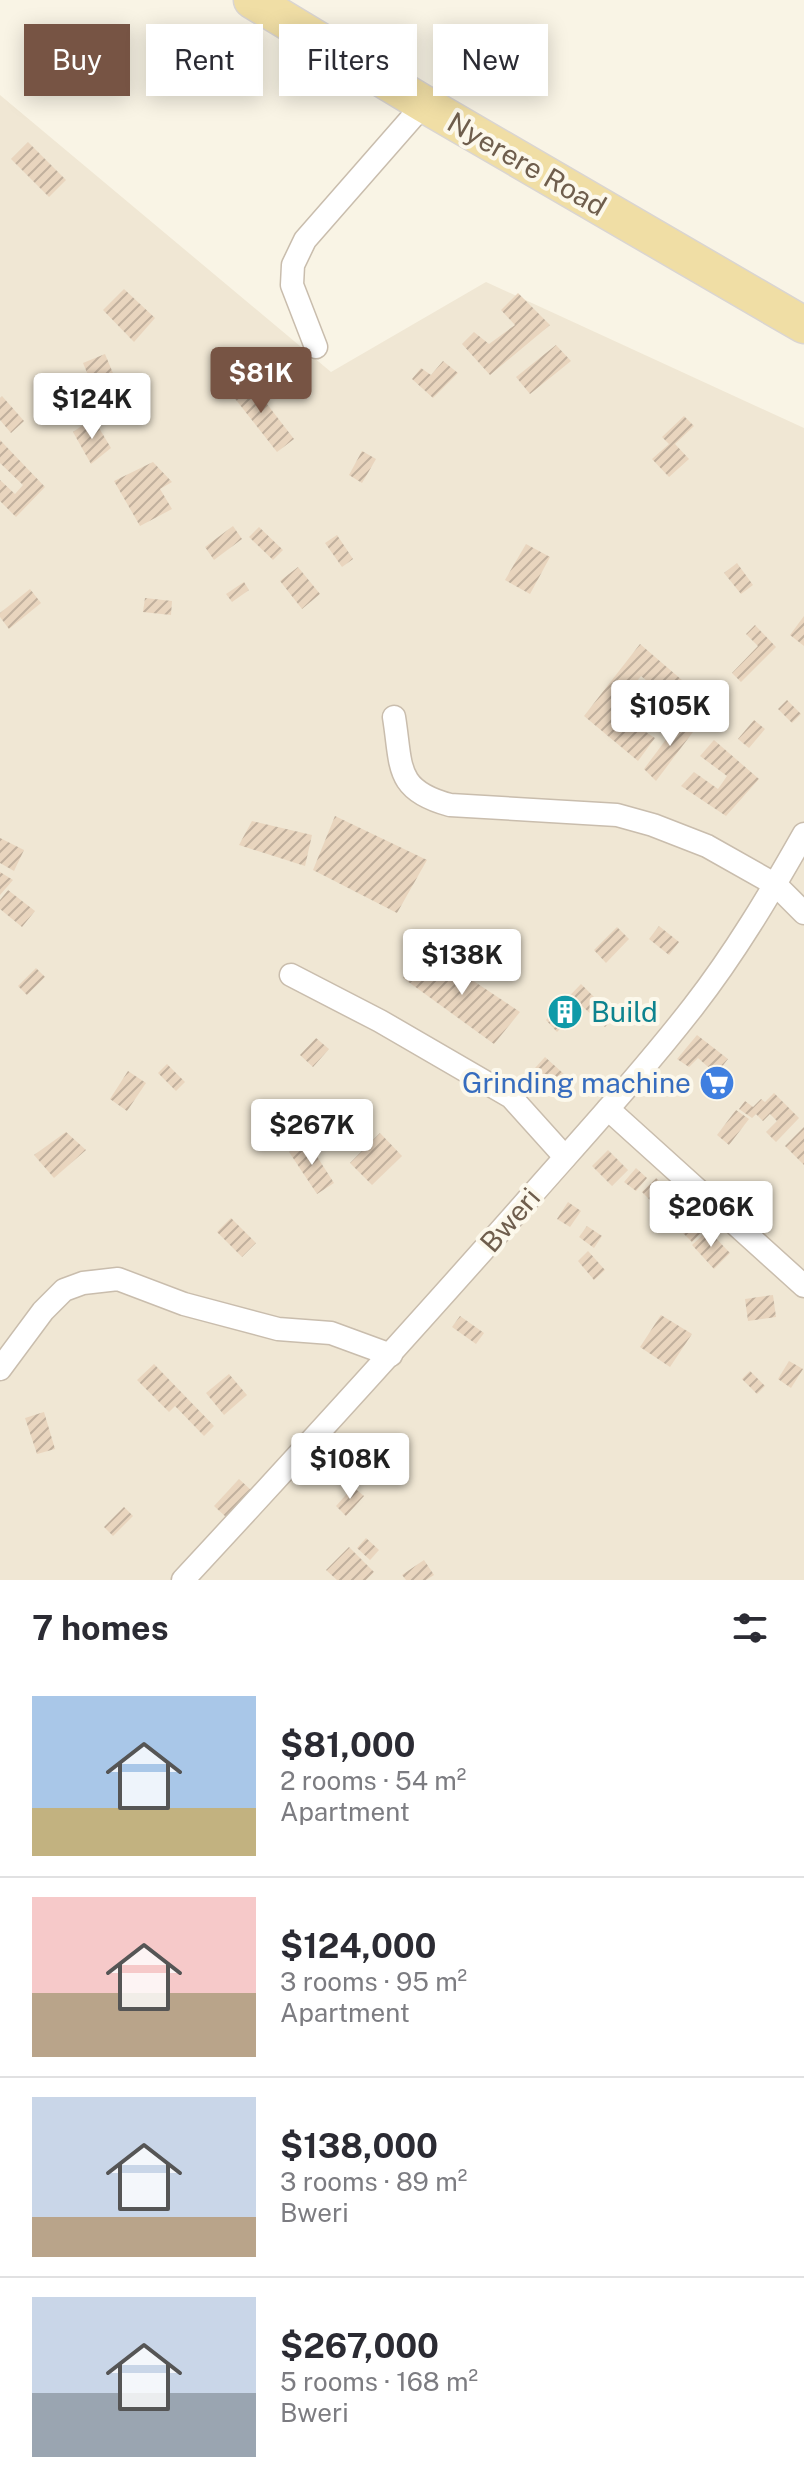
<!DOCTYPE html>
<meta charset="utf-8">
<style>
:root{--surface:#fff;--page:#f7f7f7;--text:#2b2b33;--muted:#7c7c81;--line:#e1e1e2;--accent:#775444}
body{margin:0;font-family:"Public Sans",sans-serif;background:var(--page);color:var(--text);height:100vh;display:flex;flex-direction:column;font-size:30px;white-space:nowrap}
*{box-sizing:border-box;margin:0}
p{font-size:26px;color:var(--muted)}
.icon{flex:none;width:44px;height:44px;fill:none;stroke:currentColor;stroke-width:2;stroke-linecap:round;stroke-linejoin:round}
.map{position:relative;height:1580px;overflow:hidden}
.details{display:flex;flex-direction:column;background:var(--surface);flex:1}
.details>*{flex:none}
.top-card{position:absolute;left:24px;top:24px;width:756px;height:72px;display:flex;gap:16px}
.price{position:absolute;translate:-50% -68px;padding:0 18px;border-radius:8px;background:#fff;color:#222;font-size:26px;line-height:52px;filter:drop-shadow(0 2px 4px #0008)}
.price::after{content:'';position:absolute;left:50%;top:48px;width:24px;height:18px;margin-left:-12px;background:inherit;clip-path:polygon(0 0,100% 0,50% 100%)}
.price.selected{background:var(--accent);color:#fff}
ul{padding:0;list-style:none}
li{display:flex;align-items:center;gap:24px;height:200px;padding:0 32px}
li+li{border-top:2px solid var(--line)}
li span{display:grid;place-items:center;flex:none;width:224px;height:160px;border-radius:0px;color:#555}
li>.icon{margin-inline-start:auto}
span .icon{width:96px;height:96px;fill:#fffc;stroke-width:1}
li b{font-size:34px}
h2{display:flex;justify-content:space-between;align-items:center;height:96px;padding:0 32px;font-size:34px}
.pill{padding:0 28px;border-radius:0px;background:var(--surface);box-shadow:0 4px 20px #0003;font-size:28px;line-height:72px}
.pill.selected{background:var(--accent);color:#fff}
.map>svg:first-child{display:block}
</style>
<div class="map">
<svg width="804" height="1580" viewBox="0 0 804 1580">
<defs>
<pattern id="building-hatch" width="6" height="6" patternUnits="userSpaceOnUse" patternTransform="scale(2)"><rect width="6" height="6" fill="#e9d5be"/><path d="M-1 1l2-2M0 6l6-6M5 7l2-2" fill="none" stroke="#c1b09d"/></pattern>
</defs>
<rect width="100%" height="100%" fill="#f9f4e5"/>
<!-- residential -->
<path fill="#f0e7d4" d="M 0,95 L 331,372 L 486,282 L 804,428 L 804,1580 L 0,1580 Z"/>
<!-- building -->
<g fill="url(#building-hatch)">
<path d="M 28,142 L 66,180 L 49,197 L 11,159 Z"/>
<path d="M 124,289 L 155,318 L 134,342 L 103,310 Z"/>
<path d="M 518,293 L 550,325 L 490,375 L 462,344 L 474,332 L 489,344 L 515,325 L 501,310 Z"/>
<path d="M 556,345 L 571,361 L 530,394 L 516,377 Z"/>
<path d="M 105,354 L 120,390 L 98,399 L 83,363 Z"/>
<path d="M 443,361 L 458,373 L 433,398 L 412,379 L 421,368 L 431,375 Z"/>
<path d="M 246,377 L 294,439 L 277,452 L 229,391 Z"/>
<path d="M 2,396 L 24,421 L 11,433 L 0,420 L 0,398 Z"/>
<path d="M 684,416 L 694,426 L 675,444 L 689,459 L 669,477 L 652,459 L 669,444 L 662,437 Z"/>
<path d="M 93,418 L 111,448 L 91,464 L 73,432 Z"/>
<path d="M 0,440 L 45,487 L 16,517 L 0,501 L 0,480 L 15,494 L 23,485 L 0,463 Z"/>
<path d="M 362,451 L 376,459 L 362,483 L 349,475 Z"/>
<path d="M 153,462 L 172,482 L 160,489 L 172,509 L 140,526 L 114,481 Z"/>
<path d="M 233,526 L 242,539 L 214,560 L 205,547 Z"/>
<path d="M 259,527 L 283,550 L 273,560 L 249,537 Z"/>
<path d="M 337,535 L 353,559 L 342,567 L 325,543 Z"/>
<path d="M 526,544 L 550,557 L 530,594 L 505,580 Z"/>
<path d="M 737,563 L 753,585 L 741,594 L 724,573 Z"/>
<path d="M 298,567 L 320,594 L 302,609 L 280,581 Z"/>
<path d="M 244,582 L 249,590 L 232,602 L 226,594 Z"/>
<path d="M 30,589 L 41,603 L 9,629 L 0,617 L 0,613 Z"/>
<path d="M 145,598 L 172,601 L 171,615 L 143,612 Z"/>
<path d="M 804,616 L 804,646 L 790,635 Z"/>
<path d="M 755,625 L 776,647 L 741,682 L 732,673 L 758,646 L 746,634 Z"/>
<path d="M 640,644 L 697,693 L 681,709 L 641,676 L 613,711 L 655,738 L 638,761 L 584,716 Z"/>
<path d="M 787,700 L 801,714 L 792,723 L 778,709 Z"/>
<path d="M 682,718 L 699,724 L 656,781 L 644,769 Z"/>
<path d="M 754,720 L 765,729 L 749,748 L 738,739 Z"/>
<path d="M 714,740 L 759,779 L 726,816 L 681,786 L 694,772 L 718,789 L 727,776 L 700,756 Z"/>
<path d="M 335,816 L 427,860 L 397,913 L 313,870 Z"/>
<path d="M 252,821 L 312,835 L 305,866 L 239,845 Z"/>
<path d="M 0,838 L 24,850 L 14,871 L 0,863 Z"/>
<path d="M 0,872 L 13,880 L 0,895 Z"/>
<path d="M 8,890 L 35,911 L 22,927 L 0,909 L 0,900 Z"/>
<path d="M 659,926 L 679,942 L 669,955 L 649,939 Z"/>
<path d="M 617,927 L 629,939 L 606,963 L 594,950 Z"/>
<path d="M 427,950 L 520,1012 L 494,1044 L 403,978 Z"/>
<path d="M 36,968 L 45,977 L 27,995 L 18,986 Z"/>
<path d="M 581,984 L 614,1017 L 605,1027 L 582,1006 L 557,1032 L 546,1020 Z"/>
<path d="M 697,1035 L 728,1059 L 716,1074 L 698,1058 L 689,1067 L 677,1059 Z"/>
<path d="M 316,1038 L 329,1049 L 313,1067 L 300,1055 Z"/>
<path d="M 545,1057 L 565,1075 L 556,1086 L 535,1068 Z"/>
<path d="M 167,1064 L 185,1082 L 176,1091 L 158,1073 Z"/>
<path d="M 128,1071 L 146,1083 L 127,1111 L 110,1099 Z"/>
<path d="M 774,1093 L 799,1118 L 776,1142 L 766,1132 L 777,1121 L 770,1114 L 763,1121 L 756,1114 L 752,1118 L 739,1109 L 745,1101 L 753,1107 L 761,1099 L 765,1102 Z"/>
<path d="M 736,1110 L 749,1119 L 729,1145 L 717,1135 Z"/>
<path d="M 804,1127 L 804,1165 L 785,1146 Z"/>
<path d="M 66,1132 L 86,1150 L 54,1178 L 34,1155 Z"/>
<path d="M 380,1133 L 402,1156 L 372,1185 L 350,1163 Z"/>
<path d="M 307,1141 L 334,1183 L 317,1194 L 289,1152 Z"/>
<path d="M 608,1150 L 628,1170 L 612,1186 L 592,1166 Z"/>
<path d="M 636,1168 L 647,1178 L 636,1191 L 624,1182 Z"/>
<path d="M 656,1178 L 706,1228 L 692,1242 L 642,1192 Z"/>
<path d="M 568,1202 L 581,1211 L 570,1227 L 557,1219 Z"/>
<path d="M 231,1218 L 256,1243 L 242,1257 L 217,1232 Z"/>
<path d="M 587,1226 L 602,1236 L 594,1248 L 579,1237 Z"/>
<path d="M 708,1230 L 730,1253 L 714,1269 L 692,1245 Z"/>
<path d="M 588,1251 L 605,1270 L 594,1280 L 578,1261 Z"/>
<path d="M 773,1295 L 776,1317 L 748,1321 L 745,1299 Z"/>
<path d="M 661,1315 L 692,1334 L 670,1367 L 640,1347 Z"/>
<path d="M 460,1316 L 484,1333 L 476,1344 L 452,1327 Z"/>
<path d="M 789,1361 L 803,1369 L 791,1388 L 778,1379 Z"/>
<path d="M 154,1364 L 214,1426 L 204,1436 L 175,1406 L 169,1412 L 137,1380 Z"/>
<path d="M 750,1371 L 765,1386 L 757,1394 L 742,1379 Z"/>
<path d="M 229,1374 L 247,1395 L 224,1415 L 206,1393 Z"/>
<path d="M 44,1412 L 55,1449 L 37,1454 L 25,1418 Z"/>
<path d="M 239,1479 L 252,1491 L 226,1517 L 214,1506 Z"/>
<path d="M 353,1487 L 364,1496 L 346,1516 L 336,1506 Z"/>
<path d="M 124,1507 L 133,1516 L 113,1536 L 104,1527 Z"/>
<path d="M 366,1538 L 379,1550 L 370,1560 L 357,1548 Z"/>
<path d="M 349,1547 L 374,1572 L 366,1580 L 337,1580 L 326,1570 Z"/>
<path d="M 424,1560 L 434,1575 L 426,1580 L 406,1580 L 402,1575 Z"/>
</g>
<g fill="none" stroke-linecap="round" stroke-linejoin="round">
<defs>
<g id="minor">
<path d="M 316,347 L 292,285 L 293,265 L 305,240 L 424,104"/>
<path d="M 394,717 C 402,766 394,790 450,805 L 617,815 L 653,825 L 707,846 L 776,885 L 804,913"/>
<path d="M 291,975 L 380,1021 L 511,1097 L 565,1157"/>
<path d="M 608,1109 L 804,1286"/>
<path d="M 0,1369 L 43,1311 L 64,1290 L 83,1283 L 118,1279 L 184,1304 L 278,1329 L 331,1333 L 391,1355"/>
<path d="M 183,1580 C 298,1456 412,1331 524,1204 C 581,1139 640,1075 693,1007 C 735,953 770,894 804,834"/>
</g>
<path id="primary" d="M 252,0 L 424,104 L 804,325"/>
</defs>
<!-- minor casing -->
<use href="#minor" stroke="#c9bdad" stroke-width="25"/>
<!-- primary casing -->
<use href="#primary" stroke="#dad5d1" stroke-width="39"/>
<!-- minor -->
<use href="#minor" stroke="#fff" stroke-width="22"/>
<!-- primary -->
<use href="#primary" stroke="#f0dea5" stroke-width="36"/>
</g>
<!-- icons -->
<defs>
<symbol id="building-disc" viewBox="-11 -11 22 22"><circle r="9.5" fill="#0f9aa8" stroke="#fcf8eb"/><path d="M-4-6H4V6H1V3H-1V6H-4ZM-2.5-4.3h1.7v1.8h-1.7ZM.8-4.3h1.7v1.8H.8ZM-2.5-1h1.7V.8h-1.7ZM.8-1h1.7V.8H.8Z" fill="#fff"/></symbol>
<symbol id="supermarket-disc" viewBox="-11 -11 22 22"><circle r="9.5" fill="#3f7fe0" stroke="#fcf8eb"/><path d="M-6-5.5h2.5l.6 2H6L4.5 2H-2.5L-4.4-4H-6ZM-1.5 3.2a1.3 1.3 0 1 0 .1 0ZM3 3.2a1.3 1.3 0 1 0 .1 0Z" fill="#fff"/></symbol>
</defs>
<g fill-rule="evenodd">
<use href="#building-disc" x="545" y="992" width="40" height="40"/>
<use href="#supermarket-disc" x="697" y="1063" width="40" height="40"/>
</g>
<g text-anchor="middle" stroke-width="8" stroke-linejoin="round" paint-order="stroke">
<!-- street labels -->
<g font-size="28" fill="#6f5e4d" stroke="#fcf8eb">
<text transform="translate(527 164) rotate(30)" y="10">Nyerere Road</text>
<text transform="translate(510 1220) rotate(-49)" y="10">Bweri</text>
</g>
<!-- culture labels -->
<g font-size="28" fill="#0d838f" stroke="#fcf8eb" text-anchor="start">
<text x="591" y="1022">Build</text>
</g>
<!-- shop labels -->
<g font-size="28" fill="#366cbe" stroke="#fcf8eb" text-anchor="end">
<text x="691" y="1093">Grinding machine</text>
</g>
</g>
</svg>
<b class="price selected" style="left:261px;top:415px">$81K</b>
<b class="price" style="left:92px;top:441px">$124K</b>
<b class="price" style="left:670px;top:748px">$105K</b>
<b class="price" style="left:462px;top:997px">$138K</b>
<b class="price" style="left:312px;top:1167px">$267K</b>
<b class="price" style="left:711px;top:1249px">$206K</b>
<b class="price" style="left:350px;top:1501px">$108K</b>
<div class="top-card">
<a class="pill selected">Buy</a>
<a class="pill">Rent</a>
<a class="pill">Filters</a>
<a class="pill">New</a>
</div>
</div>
<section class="details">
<h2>7 homes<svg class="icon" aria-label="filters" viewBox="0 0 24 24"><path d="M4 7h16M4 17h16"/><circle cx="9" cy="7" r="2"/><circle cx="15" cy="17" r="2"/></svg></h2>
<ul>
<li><span style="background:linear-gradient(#a9c7e8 70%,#c2b280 0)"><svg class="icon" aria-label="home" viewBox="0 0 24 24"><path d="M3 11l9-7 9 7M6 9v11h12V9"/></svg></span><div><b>$81,000</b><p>2 rooms · 54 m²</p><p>Apartment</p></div></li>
<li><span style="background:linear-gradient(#f6c9c9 60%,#b9a48a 0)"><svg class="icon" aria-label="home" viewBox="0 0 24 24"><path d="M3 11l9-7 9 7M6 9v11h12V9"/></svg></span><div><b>$124,000</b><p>3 rooms · 95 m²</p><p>Apartment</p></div></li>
<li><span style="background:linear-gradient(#c9d6e8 75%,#b9a48a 0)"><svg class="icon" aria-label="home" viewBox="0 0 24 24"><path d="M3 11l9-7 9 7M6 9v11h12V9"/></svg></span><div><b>$138,000</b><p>3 rooms · 89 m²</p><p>Bweri</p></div></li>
<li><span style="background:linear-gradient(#c9d6e8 60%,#9aa5b1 0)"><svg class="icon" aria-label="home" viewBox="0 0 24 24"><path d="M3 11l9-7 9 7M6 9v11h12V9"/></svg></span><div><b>$267,000</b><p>5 rooms · 168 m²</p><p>Bweri</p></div></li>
</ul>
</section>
